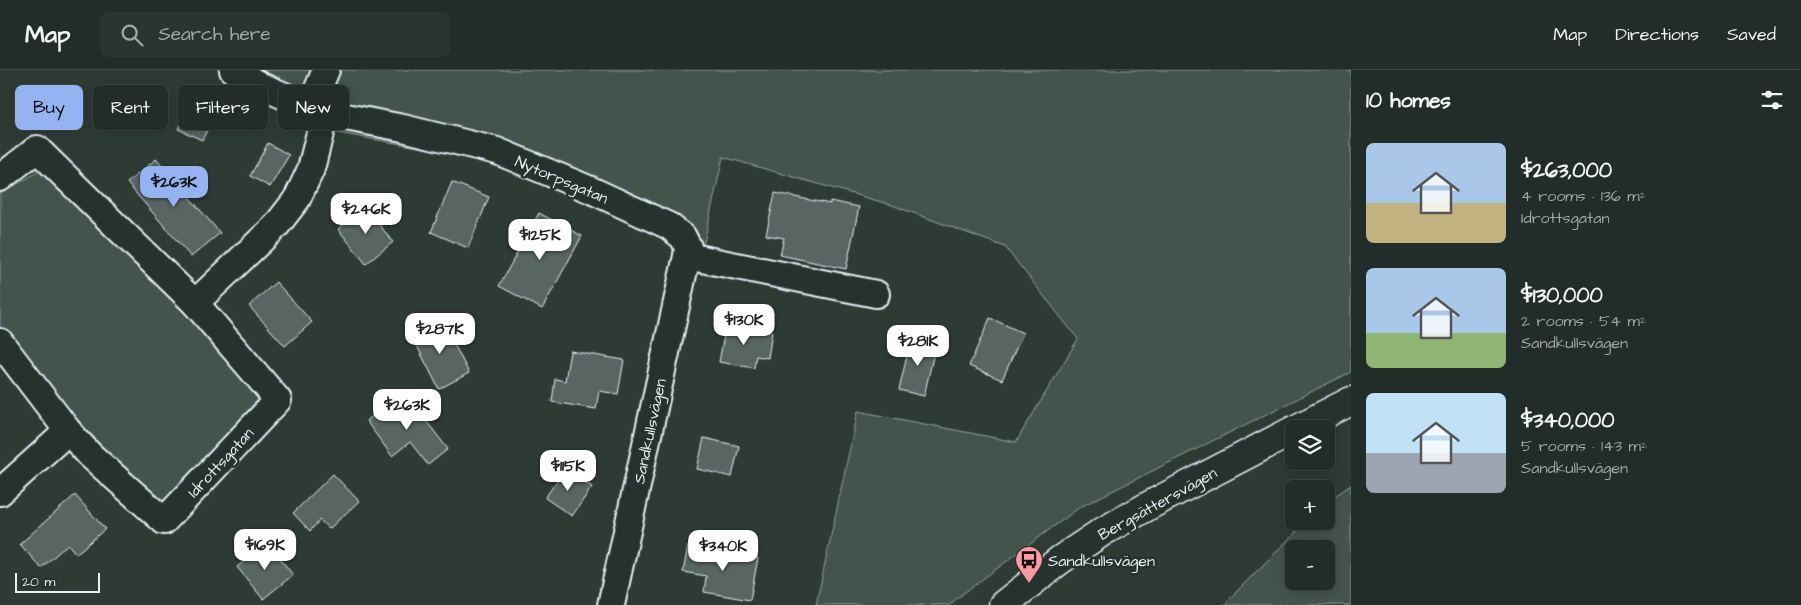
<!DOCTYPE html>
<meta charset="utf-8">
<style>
:root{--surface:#222c28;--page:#2a3430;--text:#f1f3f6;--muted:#a2a7a8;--line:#3f4845;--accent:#95b2f1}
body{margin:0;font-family:"Architects Daughter",sans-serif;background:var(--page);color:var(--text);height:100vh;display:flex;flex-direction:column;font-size:19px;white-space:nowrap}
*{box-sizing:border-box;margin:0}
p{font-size:16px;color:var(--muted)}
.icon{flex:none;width:28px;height:28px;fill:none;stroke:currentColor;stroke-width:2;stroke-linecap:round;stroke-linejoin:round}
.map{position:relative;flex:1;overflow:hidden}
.sheet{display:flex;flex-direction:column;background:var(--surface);width:450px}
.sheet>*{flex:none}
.banner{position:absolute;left:15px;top:15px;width:475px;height:45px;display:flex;gap:10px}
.buttons{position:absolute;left:1285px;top:350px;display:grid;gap:10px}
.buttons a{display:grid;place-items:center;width:50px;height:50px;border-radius:8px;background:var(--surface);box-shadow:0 2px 12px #0003,0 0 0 1px var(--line);font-size:25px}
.scale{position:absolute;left:15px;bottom:12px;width:85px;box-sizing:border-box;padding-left:5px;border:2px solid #e8f1f8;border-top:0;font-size:14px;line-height:18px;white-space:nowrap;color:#e8f1f8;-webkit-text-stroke:4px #26332d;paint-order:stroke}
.price{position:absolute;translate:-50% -42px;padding:0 11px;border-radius:10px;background:#fff;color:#222;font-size:16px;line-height:32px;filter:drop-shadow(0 1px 2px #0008)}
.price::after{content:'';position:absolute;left:50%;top:30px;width:15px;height:11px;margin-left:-8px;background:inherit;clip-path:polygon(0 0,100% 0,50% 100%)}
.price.on{background:var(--accent);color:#111}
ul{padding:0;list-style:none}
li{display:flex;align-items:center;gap:15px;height:125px;padding:0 15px}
li span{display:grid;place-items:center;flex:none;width:140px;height:100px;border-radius:8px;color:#555}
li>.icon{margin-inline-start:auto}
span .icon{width:60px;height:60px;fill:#fffc;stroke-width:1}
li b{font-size:21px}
h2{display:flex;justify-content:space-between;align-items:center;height:60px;padding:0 15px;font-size:21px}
.pill{padding:0 18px;border-radius:8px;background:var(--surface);box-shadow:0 2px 12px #0003,0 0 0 1px var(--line);font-size:18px;line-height:45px}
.pill.on{background:var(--accent);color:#111}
header{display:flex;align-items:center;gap:30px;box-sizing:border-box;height:70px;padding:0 25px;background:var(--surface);border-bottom:1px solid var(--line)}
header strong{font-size:24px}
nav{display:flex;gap:28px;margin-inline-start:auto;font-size:18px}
.search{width:350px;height:45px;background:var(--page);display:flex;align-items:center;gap:12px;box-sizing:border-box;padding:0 18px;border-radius:8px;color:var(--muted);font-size:19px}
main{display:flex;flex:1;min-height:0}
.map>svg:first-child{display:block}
</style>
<header>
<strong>Map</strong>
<div class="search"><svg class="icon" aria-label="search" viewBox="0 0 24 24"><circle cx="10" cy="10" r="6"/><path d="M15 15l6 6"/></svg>Search here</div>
<nav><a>Map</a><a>Directions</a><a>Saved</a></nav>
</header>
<main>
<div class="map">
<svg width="1351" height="535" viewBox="0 0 1351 535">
<rect width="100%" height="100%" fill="#2e3b35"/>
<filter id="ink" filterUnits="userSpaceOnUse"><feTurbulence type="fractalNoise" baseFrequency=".02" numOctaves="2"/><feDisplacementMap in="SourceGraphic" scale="10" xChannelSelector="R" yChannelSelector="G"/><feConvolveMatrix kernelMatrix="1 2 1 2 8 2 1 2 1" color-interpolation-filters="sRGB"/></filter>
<g filter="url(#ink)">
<!-- green -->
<g fill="#45524e" stroke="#96a2a3" fill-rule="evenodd">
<path d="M 218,0 L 1351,0 L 1351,302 L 1080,437 L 957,528 L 950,535 L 816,535 L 858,341 L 1016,372 L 1078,269 L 1005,177 L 892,135 L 723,87 L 697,203 L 665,161 L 470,86 L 326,61 L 256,29 Z"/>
<path d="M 41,100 L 86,133 L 276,334 L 165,447 L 0,272 L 0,124 Z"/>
<path d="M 1351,415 L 1351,535 L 1223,535 L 1307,451 L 1326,451 L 1326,432 ZM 1294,479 L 1326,479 L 1326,511 L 1294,511 Z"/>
</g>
<!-- building -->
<g fill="#596563" stroke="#e8f1f8">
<path d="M 191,33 L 215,45 L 202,70 L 178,59 Z"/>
<path d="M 268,73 L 289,85 L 270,117 L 250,106 Z"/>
<path d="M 156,89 L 220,163 L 191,187 L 127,113 Z"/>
<path d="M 452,112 L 489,127 L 468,178 L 431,162 Z"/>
<path d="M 775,123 L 830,134 L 830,131 L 859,137 L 846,199 L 780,185 L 784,168 L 766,165 Z"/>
<path d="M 365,137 L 393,172 L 366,194 L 338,159 Z"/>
<path d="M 539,143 L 582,166 L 542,239 L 499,216 Z"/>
<path d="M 276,212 L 312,252 L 285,276 L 249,236 Z"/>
<path d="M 990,248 L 1023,263 L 1002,310 L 969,296 Z"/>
<path d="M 442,251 L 469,303 L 439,319 L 412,266 Z"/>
<path d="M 726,255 L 772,262 L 768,288 L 756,286 L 754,298 L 719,292 Z"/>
<path d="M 911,268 L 936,274 L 924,326 L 899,320 Z"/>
<path d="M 570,281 L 624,290 L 618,324 L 599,321 L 596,339 L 552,332 L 555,309 L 565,311 Z"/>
<path d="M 409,329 L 448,379 L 428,395 L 410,372 L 392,386 L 366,351 L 392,332 L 397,338 Z"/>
<path d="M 704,368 L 739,376 L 732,407 L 697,399 Z"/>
<path d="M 565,399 L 592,417 L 572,446 L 545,428 Z"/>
<path d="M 333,404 L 359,431 L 329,459 L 320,450 L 310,461 L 293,443 Z"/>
<path d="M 75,425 L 105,459 L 76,484 L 68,474 L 41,498 L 20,474 Z"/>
<path d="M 267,472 L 293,505 L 263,529 L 237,497 Z"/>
<path d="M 688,476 L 758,488 L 750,530 L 704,522 L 706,506 L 683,502 Z"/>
</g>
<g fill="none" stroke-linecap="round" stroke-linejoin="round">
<defs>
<g id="minor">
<path d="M 233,0 L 261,16 L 325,43 L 403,58 L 497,81 L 591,120 L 669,156 L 683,167 L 688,177 L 687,186 L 611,535"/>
<path d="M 310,37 L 326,0"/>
<path d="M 0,108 L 37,79 L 195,233 L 278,330 L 164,451 L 90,385 L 68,361 L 0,272"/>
<path d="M 687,186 L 876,224"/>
<path d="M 195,233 L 276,156 L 297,129 L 311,99 L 325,43"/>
<path d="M 0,422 L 68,361"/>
</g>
<g id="tertiary">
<path d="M 1296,359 L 1351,331"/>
<path d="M 1003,535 L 1060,490 L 1102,462 L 1150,435 L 1294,360"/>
</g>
</defs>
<!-- minor casing -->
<use href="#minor" stroke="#e8f1f8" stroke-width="30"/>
<!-- tertiary casing -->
<use href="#tertiary" stroke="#e8f1f8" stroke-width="31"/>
<!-- minor -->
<use href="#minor" stroke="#26332d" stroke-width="26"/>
<!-- tertiary -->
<use href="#tertiary" stroke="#26332d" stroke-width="28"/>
</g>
</g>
<!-- icons -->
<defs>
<symbol id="bus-pin" viewBox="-11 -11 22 30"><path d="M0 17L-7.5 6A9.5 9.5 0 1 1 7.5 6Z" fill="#ff9aa2" stroke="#26332d"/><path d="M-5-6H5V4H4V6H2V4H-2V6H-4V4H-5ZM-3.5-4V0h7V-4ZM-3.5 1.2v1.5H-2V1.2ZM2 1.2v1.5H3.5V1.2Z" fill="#111"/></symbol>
</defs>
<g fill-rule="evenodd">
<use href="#bus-pin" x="1013" y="474" width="32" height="43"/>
</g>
<g text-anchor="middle" stroke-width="5" stroke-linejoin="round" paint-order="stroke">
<!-- street labels -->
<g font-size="16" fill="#e8f1f8" stroke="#26332d">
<text transform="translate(562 109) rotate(23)" y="6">Nytorpsgatan</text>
<text transform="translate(649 361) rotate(-78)" y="6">Sandkullsvägen</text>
<text transform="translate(220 392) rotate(-47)" y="6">Idrottsgatan</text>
<text transform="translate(1157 433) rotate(-29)" y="6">Bergsättersvägen</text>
</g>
<!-- poi labels -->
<g font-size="16" fill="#e8f1f8" stroke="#26332d" text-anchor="start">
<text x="1048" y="496">Sandkullsvägen</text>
</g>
</g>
</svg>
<div class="buttons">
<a><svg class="icon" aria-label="layers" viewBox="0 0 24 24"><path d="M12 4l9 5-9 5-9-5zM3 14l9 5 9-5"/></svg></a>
<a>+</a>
<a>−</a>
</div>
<div class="scale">20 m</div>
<b class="price on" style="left:174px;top:138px">$263K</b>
<b class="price" style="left:366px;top:165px">$246K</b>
<b class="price" style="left:540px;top:191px">$125K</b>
<b class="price" style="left:744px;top:276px">$130K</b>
<b class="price" style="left:440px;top:285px">$287K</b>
<b class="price" style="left:918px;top:297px">$281K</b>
<b class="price" style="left:407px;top:361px">$263K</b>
<b class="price" style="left:568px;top:422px">$115K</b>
<b class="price" style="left:265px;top:501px">$169K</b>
<b class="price" style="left:723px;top:502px">$340K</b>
<div class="banner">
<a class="pill on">Buy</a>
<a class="pill">Rent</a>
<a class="pill">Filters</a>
<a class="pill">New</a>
</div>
</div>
<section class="sheet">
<h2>10 homes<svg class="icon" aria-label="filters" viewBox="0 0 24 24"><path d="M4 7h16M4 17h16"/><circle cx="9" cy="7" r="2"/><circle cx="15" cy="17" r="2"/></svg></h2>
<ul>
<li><span style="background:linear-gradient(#a9c7e8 60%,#c2b280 0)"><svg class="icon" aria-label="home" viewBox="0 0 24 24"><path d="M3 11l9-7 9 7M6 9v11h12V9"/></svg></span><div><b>$263,000</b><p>4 rooms · 136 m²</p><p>Idrottsgatan</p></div></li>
<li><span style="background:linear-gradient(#a9c7e8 65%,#8fb573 0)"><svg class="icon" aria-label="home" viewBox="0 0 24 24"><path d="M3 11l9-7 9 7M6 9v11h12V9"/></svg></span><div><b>$130,000</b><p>2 rooms · 54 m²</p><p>Sandkullsvägen</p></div></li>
<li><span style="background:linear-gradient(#bfe0f5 60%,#9aa5b1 0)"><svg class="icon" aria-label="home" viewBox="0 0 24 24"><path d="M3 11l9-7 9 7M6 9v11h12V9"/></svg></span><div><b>$340,000</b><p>5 rooms · 143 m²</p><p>Sandkullsvägen</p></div></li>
</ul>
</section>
</main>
